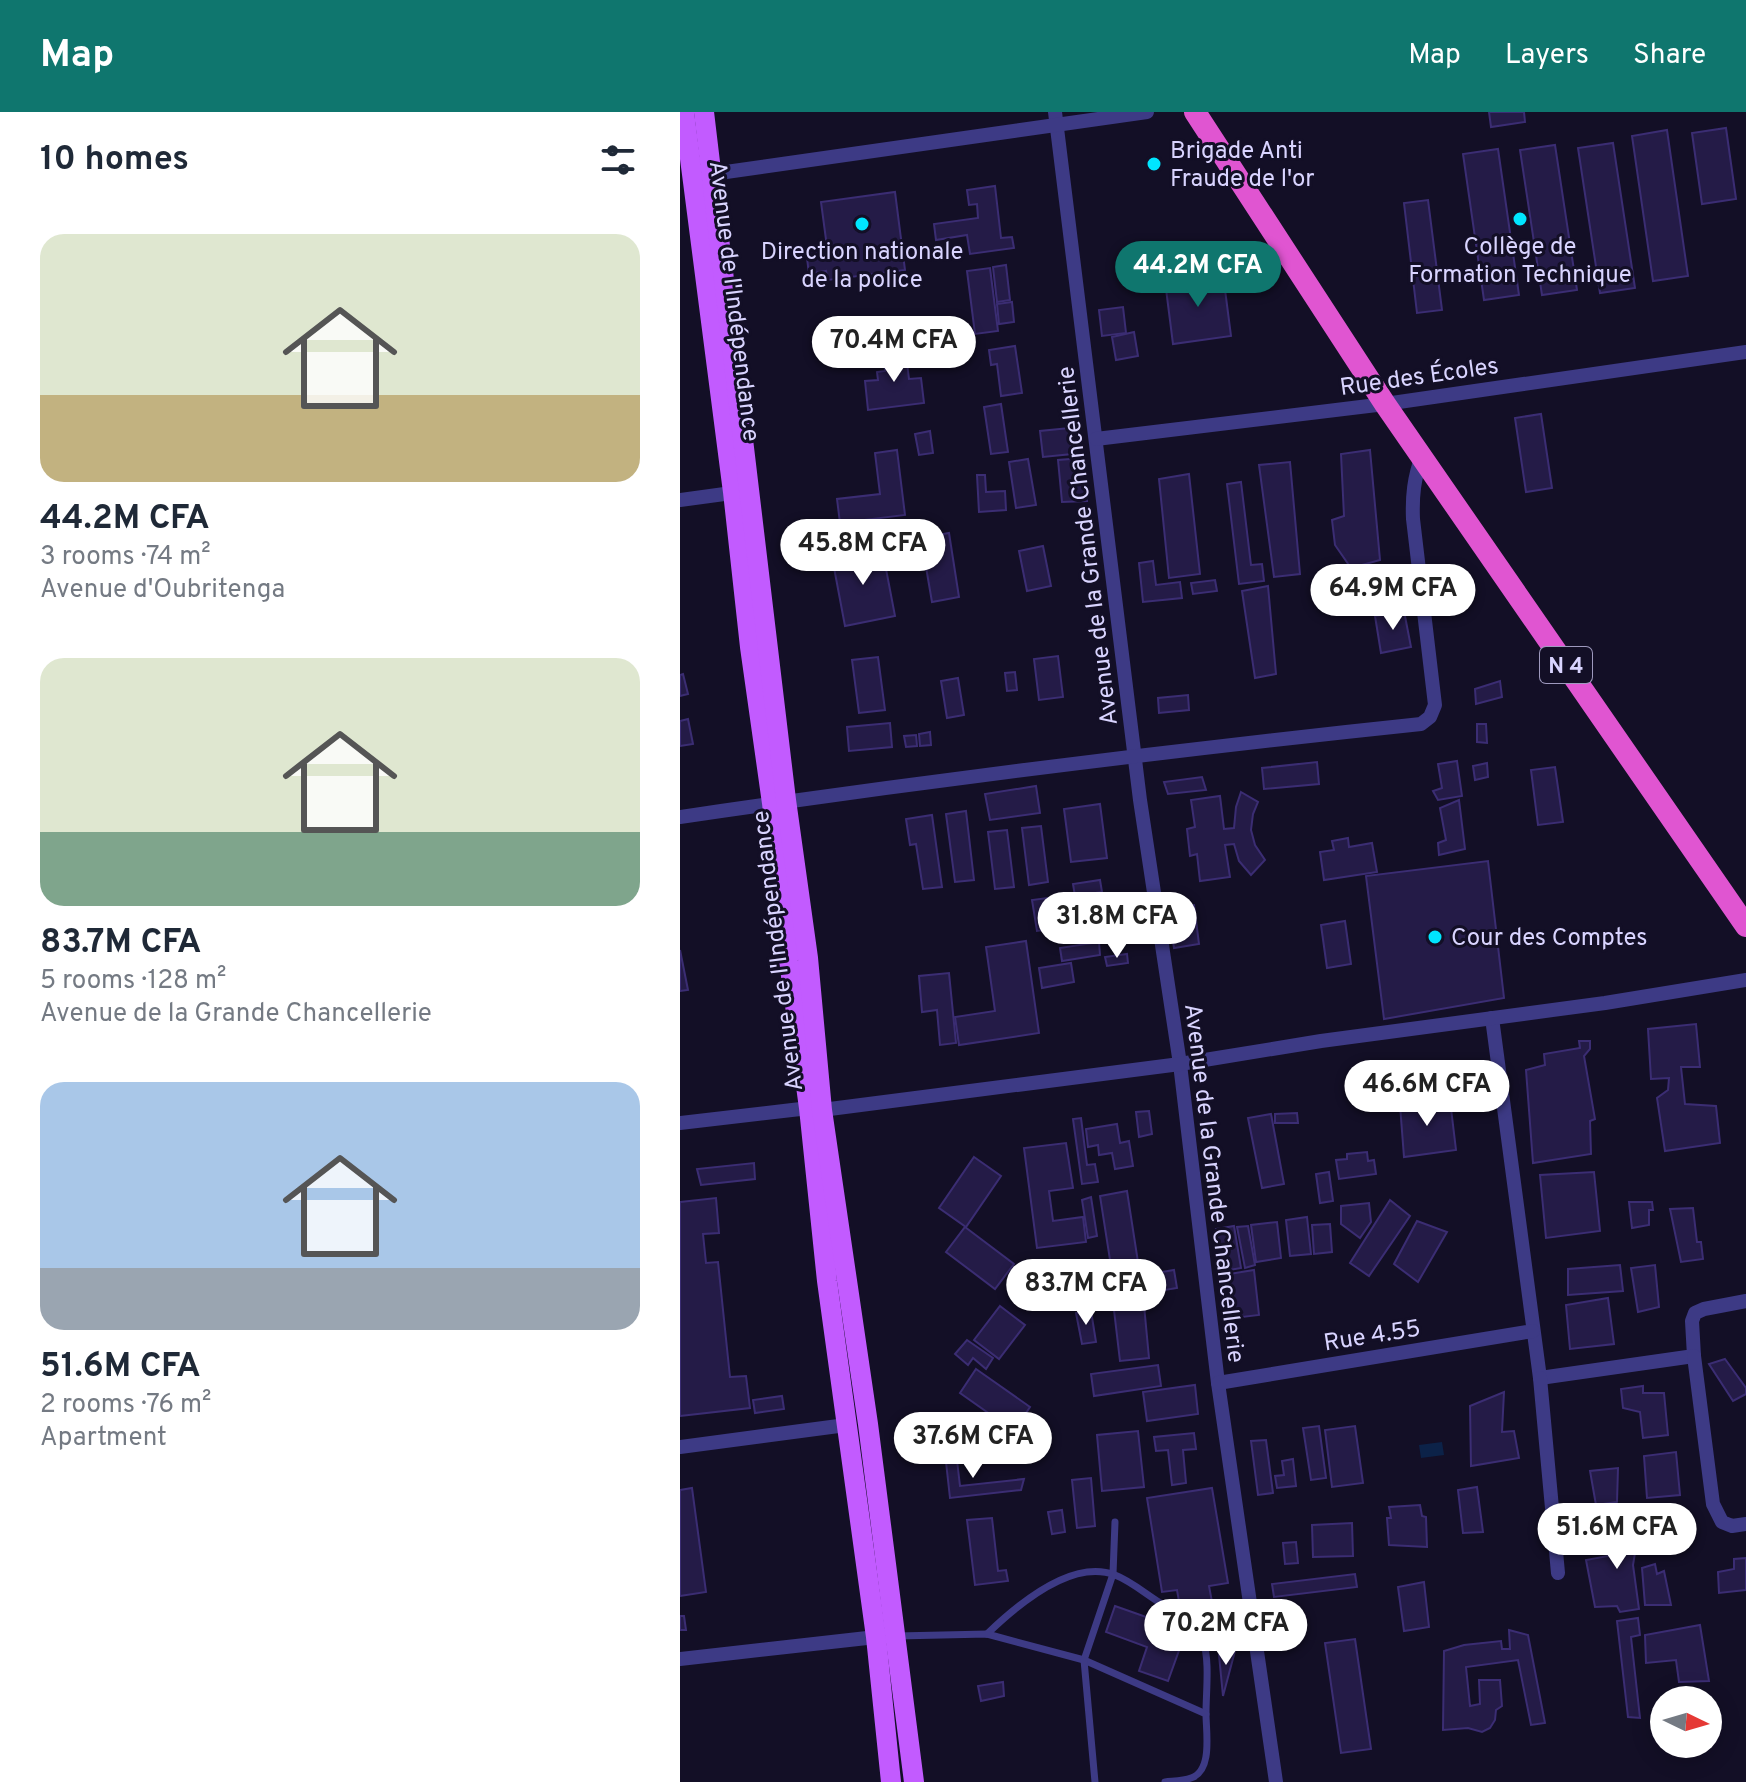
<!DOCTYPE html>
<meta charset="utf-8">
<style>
:root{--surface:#fff;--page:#f6f6f7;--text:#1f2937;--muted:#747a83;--accent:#0f766e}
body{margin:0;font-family:Overpass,sans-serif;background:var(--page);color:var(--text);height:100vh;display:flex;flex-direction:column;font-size:30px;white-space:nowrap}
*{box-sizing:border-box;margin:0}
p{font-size:26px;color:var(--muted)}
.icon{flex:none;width:44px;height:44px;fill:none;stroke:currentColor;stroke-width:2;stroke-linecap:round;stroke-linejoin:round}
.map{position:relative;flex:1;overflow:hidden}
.side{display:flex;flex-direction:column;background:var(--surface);width:680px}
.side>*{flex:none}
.needle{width:52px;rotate:95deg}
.controls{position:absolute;left:970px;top:1574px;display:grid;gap:16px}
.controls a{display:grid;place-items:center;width:72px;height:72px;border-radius:50%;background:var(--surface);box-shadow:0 4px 20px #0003;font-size:40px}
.price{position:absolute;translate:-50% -68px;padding:0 18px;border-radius:28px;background:#fff;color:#222;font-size:26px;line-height:52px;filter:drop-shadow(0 2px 4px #0008)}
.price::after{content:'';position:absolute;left:50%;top:48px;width:24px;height:18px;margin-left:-12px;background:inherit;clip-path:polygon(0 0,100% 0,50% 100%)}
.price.active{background:var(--accent);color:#fff}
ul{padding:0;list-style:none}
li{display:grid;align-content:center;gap:16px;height:424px;padding:0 40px}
li span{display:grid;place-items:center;height:248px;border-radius:24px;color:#555}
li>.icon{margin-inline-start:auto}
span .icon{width:144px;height:144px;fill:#fffc;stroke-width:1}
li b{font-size:34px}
h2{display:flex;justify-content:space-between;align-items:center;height:96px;padding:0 40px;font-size:34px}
header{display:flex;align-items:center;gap:48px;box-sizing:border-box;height:112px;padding:0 40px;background:var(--accent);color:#fff}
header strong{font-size:38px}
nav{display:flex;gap:44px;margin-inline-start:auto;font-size:28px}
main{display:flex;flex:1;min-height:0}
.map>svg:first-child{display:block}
</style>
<header>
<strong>Map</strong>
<nav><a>Map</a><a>Layers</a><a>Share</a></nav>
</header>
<main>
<section class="side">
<h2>10 homes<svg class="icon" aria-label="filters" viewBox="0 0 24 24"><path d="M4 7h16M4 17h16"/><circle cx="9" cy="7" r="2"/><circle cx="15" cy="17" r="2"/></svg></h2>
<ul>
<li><span style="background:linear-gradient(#dfe7d0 65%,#c2b280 0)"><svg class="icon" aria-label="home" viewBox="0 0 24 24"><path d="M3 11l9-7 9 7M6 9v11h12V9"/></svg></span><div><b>44.2M CFA</b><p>3 rooms · 74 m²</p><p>Avenue d'Oubritenga</p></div></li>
<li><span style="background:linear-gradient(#dfe7d0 70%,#7fa58c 0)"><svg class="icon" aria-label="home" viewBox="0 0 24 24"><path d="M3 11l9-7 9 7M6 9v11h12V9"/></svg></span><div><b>83.7M CFA</b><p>5 rooms · 128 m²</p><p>Avenue de la Grande Chancellerie</p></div></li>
<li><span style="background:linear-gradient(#a9c7e8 75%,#9aa5b1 0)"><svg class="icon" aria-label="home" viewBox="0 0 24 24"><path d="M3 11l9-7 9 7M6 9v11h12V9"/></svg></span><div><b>51.6M CFA</b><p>2 rooms · 76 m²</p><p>Apartment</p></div></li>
</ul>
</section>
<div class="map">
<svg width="1066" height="1670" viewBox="0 0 1066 1670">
<rect width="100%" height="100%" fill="#130f26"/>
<!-- water -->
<g fill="#0c2248">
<path d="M 261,206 L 266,235 L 254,237 L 250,208 Z"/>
<path d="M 762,1330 L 764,1343 L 741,1346 L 739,1333 Z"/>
</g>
<!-- building -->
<g fill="#241b47" stroke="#3b2d73" stroke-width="2">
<path d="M 809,0 L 844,0 L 845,10 L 811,15 Z"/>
<path d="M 1046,16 L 1056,87 L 1022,92 L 1012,21 Z"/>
<path d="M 987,18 L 1008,164 L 973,169 L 952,24 Z"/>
<path d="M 933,31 L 955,176 L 920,181 L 898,36 Z"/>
<path d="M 875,33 L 897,178 L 862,183 L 840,38 Z"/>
<path d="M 818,37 L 839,183 L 804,188 L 783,42 Z"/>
<path d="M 315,74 L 321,126 L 332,125 L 334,136 L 290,142 L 287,123 L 256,128 L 254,112 L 298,106 L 297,92 L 289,93 L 287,78 Z"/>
<path d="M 215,80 L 225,158 L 148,168 L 146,159 L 129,162 L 126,138 L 147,135 L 141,90 Z"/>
<path d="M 748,88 L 762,198 L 737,201 L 724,91 Z"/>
<path d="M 326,153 L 330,188 L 317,190 L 313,155 Z"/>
<path d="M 310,156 L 318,219 L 295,222 L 287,159 Z"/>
<path d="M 543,162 L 551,224 L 493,232 L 485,169 Z"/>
<path d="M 332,190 L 334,210 L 319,212 L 317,192 Z"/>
<path d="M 443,195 L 446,221 L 422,224 L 419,198 Z"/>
<path d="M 454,220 L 458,244 L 436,248 L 432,225 Z"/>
<path d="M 335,234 L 342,281 L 321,284 L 317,252 L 311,253 L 309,238 Z"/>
<path d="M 225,235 L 229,267 L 241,266 L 244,291 L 188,298 L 185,269 L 198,268 L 197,260 L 205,259 L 203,238 Z"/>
<path d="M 321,292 L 328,340 L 311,342 L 304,295 Z"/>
<path d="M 861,302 L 872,376 L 846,380 L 835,306 Z"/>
<path d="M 389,316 L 392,342 L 363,345 L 360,319 Z"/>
<path d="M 250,319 L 253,341 L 239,343 L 235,322 Z"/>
<path d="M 217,338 L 225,403 L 160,411 L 157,387 L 200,382 L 195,341 Z"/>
<path d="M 690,338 L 700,448 L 671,456 L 655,433 L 652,408 L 664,404 L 661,342 Z"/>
<path d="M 403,346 L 407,389 L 382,390 L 378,348 Z"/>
<path d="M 348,347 L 356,393 L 336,396 L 329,350 Z"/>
<path d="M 610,350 L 620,462 L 594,465 L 579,353 Z"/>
<path d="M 509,362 L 520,462 L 489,466 L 479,367 Z"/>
<path d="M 297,363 L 305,363 L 306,380 L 325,379 L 326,398 L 299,400 Z"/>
<path d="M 561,370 L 571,453 L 582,452 L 584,469 L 559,472 L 547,372 Z"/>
<path d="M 269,421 L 279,485 L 252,490 L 241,426 Z"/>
<path d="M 363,434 L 371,474 L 347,479 L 339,439 Z"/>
<path d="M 202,436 L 215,504 L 165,514 L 152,445 Z"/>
<path d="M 473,449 L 476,473 L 500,470 L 502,486 L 463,490 L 459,451 Z"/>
<path d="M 535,468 L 537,479 L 513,482 L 511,471 Z"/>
<path d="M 588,474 L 596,562 L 575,566 L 562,479 Z"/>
<path d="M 724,499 L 731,535 L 701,541 L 695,504 Z"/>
<path d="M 378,544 L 383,585 L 359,588 L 354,547 Z"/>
<path d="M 198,545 L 205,598 L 179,601 L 172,548 Z"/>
<path d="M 335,560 L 337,578 L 327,579 L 325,561 Z"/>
<path d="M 3,562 L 8,582 L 0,584 L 0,563 Z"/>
<path d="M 278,566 L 284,603 L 267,606 L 261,569 Z"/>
<path d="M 820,569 L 822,585 L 796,592 L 795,577 Z"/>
<path d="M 508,583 L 509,598 L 479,601 L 478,586 Z"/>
<path d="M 8,607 L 13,632 L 0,634 L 0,609 Z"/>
<path d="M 210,611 L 212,635 L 169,639 L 167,615 Z"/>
<path d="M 797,612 L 806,612 L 807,631 L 797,630 Z"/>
<path d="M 250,620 L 251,633 L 240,634 L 239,622 Z"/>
<path d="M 236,623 L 237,634 L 226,635 L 224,624 Z"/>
<path d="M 777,649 L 782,684 L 758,688 L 753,679 L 762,676 L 758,652 Z"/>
<path d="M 637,650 L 639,672 L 584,677 L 582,656 Z"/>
<path d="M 807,651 L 808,665 L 795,668 L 793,654 Z"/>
<path d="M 875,655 L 883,710 L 858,713 L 851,658 Z"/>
<path d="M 522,665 L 526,678 L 488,682 L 484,670 Z"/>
<path d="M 356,674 L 360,701 L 310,708 L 305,682 Z"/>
<path d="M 561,680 L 578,690 L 573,702 L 571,718 L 575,733 L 585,748 L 571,763 L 559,749 L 554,732 L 545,733 L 550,765 L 520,769 L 517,742 L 510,744 L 507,717 L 515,715 L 511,688 L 540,684 L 544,717 L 554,716 L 556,695 Z"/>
<path d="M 779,688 L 785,737 L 759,743 L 758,731 L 766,728 L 760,696 Z"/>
<path d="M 420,692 L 427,746 L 391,750 L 384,697 Z"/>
<path d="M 286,699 L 294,768 L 275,770 L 266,702 Z"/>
<path d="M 252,703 L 262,775 L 243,777 L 236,732 L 230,733 L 226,707 Z"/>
<path d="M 361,714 L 368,770 L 349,773 L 342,716 Z"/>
<path d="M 327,718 L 334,775 L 315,777 L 308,720 Z"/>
<path d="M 668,726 L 669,735 L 692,731 L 697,760 L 644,768 L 640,740 L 654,738 L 652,729 Z"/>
<path d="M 808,749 L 824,886 L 704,907 L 686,764 Z"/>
<path d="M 420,768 L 422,780 L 395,784 L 393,772 Z"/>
<path d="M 367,786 L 372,817 L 357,819 L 352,788 Z"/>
<path d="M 514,793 L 519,832 L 494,836 L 488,796 Z"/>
<path d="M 665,809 L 671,852 L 647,856 L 641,813 Z"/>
<path d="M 346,829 L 359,921 L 279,933 L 275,905 L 315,899 L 306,835 Z"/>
<path d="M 419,830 L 420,843 L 382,849 L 380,836 Z"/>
<path d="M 0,838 L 8,878 L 0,879 Z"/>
<path d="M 447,842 L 448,851 L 427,854 L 425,845 Z"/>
<path d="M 391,851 L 394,870 L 362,876 L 359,856 Z"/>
<path d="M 269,861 L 276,931 L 260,933 L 257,898 L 242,900 L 239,864 Z"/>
<path d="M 1016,912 L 1020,955 L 1001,955 L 1005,992 L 1036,994 L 1040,1031 L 985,1039 L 977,986 L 988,978 L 989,966 L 971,967 L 968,917 Z"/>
<path d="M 899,929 L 910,929 L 910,937 L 904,944 L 915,1007 L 910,1009 L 911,1042 L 853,1051 L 846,958 L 865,953 L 864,942 L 900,936 Z"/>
<path d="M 770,988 L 776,1038 L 724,1045 L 720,993 Z"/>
<path d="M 469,999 L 472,1022 L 459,1025 L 456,1000 Z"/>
<path d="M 617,1001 L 618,1011 L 595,1011 L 595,1002 Z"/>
<path d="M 591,1002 L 604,1072 L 582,1076 L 568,1006 Z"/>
<path d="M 401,1006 L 407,1053 L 415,1052 L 418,1070 L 402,1072 L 393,1007 Z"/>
<path d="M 437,1012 L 440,1031 L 449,1029 L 453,1054 L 435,1057 L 432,1041 L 419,1043 L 418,1033 L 408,1035 L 406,1017 Z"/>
<path d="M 386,1031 L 393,1076 L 369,1079 L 373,1109 L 403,1105 L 406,1130 L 357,1136 L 344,1036 Z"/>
<path d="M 687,1040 L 688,1049 L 694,1048 L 696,1062 L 659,1067 L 656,1048 L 667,1047 L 667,1042 Z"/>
<path d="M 294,1045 L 321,1064 L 286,1115 L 259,1096 Z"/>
<path d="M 74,1051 L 75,1067 L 21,1073 L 17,1057 Z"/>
<path d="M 649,1060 L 653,1089 L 640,1091 L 636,1062 Z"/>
<path d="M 914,1060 L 920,1119 L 866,1126 L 860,1063 Z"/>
<path d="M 447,1079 L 460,1163 L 433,1167 L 420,1084 Z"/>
<path d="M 411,1085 L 417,1124 L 408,1126 L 402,1088 Z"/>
<path d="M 36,1086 L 39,1121 L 23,1122 L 26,1151 L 38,1150 L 50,1265 L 66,1264 L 70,1296 L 0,1304 L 0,1090 Z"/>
<path d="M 710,1088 L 730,1104 L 689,1164 L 670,1151 Z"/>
<path d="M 949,1090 L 972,1090 L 973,1098 L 969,1098 L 969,1113 L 952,1116 Z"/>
<path d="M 689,1091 L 691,1110 L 680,1126 L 661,1112 L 661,1094 Z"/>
<path d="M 1013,1096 L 1017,1130 L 1021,1130 L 1023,1147 L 1001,1150 L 990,1097 Z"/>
<path d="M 627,1105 L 631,1142 L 610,1144 L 606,1108 Z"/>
<path d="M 737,1109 L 767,1120 L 738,1170 L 714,1152 Z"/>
<path d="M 597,1110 L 601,1146 L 576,1150 L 571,1113 Z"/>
<path d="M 650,1112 L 652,1140 L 634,1142 L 632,1113 Z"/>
<path d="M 554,1114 L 561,1156 L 544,1159 L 536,1117 Z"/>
<path d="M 568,1114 L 575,1153 L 565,1156 L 557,1115 Z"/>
<path d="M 285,1115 L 334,1152 L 315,1177 L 266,1140 Z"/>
<path d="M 940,1153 L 943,1179 L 888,1183 L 888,1157 Z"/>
<path d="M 975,1153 L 979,1195 L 958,1200 L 951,1156 Z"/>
<path d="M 407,1158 L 411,1193 L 396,1195 L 392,1159 Z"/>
<path d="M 494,1158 L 497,1176 L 472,1180 L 470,1162 Z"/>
<path d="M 574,1158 L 579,1203 L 554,1206 L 549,1162 Z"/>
<path d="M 928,1186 L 934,1232 L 890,1237 L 886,1193 Z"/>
<path d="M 464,1193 L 469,1246 L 440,1249 L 434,1198 Z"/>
<path d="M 320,1194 L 345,1213 L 319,1247 L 294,1228 Z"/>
<path d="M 411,1199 L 416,1230 L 402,1232 L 396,1201 Z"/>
<path d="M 287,1228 L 313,1246 L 306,1257 L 293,1246 L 288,1253 L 275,1242 Z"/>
<path d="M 1045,1247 L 1066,1276 L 1066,1282 L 1053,1289 L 1029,1252 Z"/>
<path d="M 478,1253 L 481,1274 L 414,1284 L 411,1262 Z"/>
<path d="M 296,1257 L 350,1295 L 334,1319 L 280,1281 Z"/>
<path d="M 515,1273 L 518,1302 L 467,1309 L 463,1280 Z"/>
<path d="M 963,1274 L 963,1281 L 984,1281 L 988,1323 L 963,1326 L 960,1300 L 943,1296 L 941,1277 Z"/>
<path d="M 824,1280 L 822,1320 L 834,1319 L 839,1346 L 791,1354 L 790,1294 Z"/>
<path d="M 102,1284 L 104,1297 L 75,1301 L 73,1288 Z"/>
<path d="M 639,1314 L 646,1366 L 631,1368 L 623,1316 Z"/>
<path d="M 675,1314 L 683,1371 L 652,1375 L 645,1318 Z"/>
<path d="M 458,1319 L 464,1375 L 422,1379 L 417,1323 Z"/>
<path d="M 514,1321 L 516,1337 L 503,1338 L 506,1371 L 492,1373 L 488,1338 L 476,1339 L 474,1325 Z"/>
<path d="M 586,1328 L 593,1381 L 578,1383 L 571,1329 Z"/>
<path d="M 275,1331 L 280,1374 L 344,1367 L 341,1378 L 270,1386 L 264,1332 Z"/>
<path d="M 996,1340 L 1000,1383 L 967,1386 L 964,1344 Z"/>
<path d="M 613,1347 L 616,1374 L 597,1376 L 595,1364 L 604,1363 L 602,1349 Z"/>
<path d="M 938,1356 L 937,1390 L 916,1393 L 910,1359 Z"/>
<path d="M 411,1366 L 415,1414 L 397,1416 L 392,1368 Z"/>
<path d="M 797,1375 L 803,1420 L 783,1421 L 778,1378 Z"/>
<path d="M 12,1376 L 26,1480 L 0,1484 L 0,1378 Z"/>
<path d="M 532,1376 L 548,1471 L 529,1474 L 532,1490 L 500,1495 L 497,1478 L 482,1480 L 467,1386 Z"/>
<path d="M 740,1393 L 742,1404 L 746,1405 L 747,1435 L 709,1433 L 707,1406 L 711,1406 L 709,1395 Z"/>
<path d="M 382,1398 L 385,1420 L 372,1422 L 368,1400 Z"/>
<path d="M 312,1406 L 318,1459 L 326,1458 L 328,1469 L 295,1473 L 287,1408 Z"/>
<path d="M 672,1411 L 673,1444 L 633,1445 L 632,1413 Z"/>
<path d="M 959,1413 L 964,1432 L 956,1435 L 953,1453 L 959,1497 L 940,1500 L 937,1494 L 915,1495 L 906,1448 L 928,1444 L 924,1430 L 932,1427 L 934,1414 Z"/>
<path d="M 616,1430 L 618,1451 L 605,1452 L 603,1431 Z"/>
<path d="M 1066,1446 L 1066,1478 L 1039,1481 L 1038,1460 L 1054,1457 L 1054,1447 Z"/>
<path d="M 975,1452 L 977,1462 L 984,1459 L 991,1493 L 965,1493 L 962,1456 Z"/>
<path d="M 675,1462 L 677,1475 L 594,1485 L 592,1472 Z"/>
<path d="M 744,1470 L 749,1515 L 724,1519 L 718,1475 Z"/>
<path d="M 435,1494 L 506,1519 L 488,1569 L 459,1559 L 467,1535 L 426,1520 Z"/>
<path d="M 0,1504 L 4,1504 L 6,1518 L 0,1518 Z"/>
<path d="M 958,1506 L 960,1523 L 951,1525 L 960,1606 L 948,1605 L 937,1509 Z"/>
<path d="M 1020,1513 L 1029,1569 L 999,1570 L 996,1548 L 966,1551 L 965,1523 Z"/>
<path d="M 829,1518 L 848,1523 L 865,1611 L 851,1613 L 838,1548 L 786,1555 L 790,1594 L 800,1592 L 799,1568 L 820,1568 L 822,1594 L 816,1598 L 815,1608 L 810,1616 L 802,1620 L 788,1616 L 763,1618 L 764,1539 L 784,1533 L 821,1529 L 822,1537 L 830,1537 Z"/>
<path d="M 675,1527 L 691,1637 L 661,1641 L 645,1531 Z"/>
<path d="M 555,1539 L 543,1584 L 539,1543 Z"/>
<path d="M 323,1570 L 324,1584 L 301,1589 L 298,1574 Z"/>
</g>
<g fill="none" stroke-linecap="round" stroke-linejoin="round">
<!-- service -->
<g stroke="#3d3a85" stroke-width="7">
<path d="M 307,1522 C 335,1495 391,1446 435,1463 C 451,1469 467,1483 482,1492 C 497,1501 517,1510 523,1528 C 530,1550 526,1578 526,1602"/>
<path d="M 217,1524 L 307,1522 L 404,1548 L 526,1602 C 526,1620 533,1659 511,1666 C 503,1669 493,1669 485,1670"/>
<path d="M 415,1670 L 404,1548 L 433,1462 L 435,1410"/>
</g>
<!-- minor -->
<g stroke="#3d3a85" stroke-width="14">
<path d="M 375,0 L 460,688 L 500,952 L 538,1271 L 596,1670"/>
<path d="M 32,62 L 467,0"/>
<path d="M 416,327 L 705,292 L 1066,240"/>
<path d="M 0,388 L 59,380"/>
<path d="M 0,705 C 246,669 493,638 741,612 L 750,605 L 755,593 L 733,407 C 732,384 734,366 742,344"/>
<path d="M 812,906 L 860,1266 L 1014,1244 L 1012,1209 L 1015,1201 L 1024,1197 L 1066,1189"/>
<path d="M 0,1011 L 129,996 L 142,998 L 500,952 L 641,929 L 925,891 L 1066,868"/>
<path d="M 1014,1244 L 1033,1392 L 1042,1410 L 1052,1414 L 1066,1412"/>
<path d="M 860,1266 L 878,1461"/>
<path d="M 538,1271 L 853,1219"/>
<path d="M 0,1335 L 166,1313"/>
<path d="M 0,1547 L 196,1525"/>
</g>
<!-- primary -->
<g stroke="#c25bff" stroke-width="20">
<path d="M 4,0 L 53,380 L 70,535 L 92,691 L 109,849 L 129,996 L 147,1169 L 196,1525 L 211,1670"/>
<path d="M 24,0 L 106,688 L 128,846 L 142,998 L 188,1312 L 234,1670"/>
</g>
<!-- trunk -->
<path stroke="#e055d1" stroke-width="22" d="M 515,0 L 705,292 L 1066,814"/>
</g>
<!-- markers -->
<g fill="#00e5ff" stroke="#130f26" stroke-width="3">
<circle cx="474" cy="52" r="8"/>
<circle cx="840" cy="107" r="8"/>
<circle cx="182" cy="112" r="8"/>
<circle cx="755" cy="825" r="8"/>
</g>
<g text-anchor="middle" stroke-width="6" stroke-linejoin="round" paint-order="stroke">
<!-- shield labels -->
<rect fill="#130f26" stroke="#9e99be" stroke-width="2" x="860" y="535" width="52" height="36" rx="6"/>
<g font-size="22" font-weight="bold" fill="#d9d4ff">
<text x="886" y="561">N 4</text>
</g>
<!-- poi labels -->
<g font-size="24" fill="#d9d4ff" stroke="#130f26" text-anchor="start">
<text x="490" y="46">Brigade Anti<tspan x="490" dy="28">Fraude de l'or</tspan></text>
<text x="840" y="142" text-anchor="middle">Collège de<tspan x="840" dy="28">Formation Technique</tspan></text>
<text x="182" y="147" text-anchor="middle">Direction nationale<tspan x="182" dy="28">de la police</tspan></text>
<text x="771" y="833">Cour des Comptes</text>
</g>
<!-- street labels -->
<g font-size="24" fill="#d9d4ff" stroke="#130f26">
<text transform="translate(55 189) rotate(83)" y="8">Avenue de l'Indépendance</text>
<text transform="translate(739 264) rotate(-8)" y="8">Rue des Écoles</text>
<text transform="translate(407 434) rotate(-97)" y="8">Avenue de la Grande Chancellerie</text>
<text transform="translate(97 839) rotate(-97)" y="8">Avenue de l'Indépendance</text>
<text transform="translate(535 1071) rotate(83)" y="8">Avenue de la Grande Chancellerie</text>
<text transform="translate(692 1223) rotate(-9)" y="8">Rue 4.55</text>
</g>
</g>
</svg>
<div class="controls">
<a><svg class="needle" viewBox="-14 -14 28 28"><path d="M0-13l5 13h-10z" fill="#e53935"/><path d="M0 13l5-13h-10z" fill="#747a83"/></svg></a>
</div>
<b class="price active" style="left:518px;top:197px">44.2M CFA</b>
<b class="price" style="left:214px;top:272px">70.4M CFA</b>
<b class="price" style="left:183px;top:475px">45.8M CFA</b>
<b class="price" style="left:713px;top:520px">64.9M CFA</b>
<b class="price" style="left:437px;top:848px">31.8M CFA</b>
<b class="price" style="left:747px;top:1016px">46.6M CFA</b>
<b class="price" style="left:406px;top:1215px">83.7M CFA</b>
<b class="price" style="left:293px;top:1368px">37.6M CFA</b>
<b class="price" style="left:937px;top:1459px">51.6M CFA</b>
<b class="price" style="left:546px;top:1555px">70.2M CFA</b>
</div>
</main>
